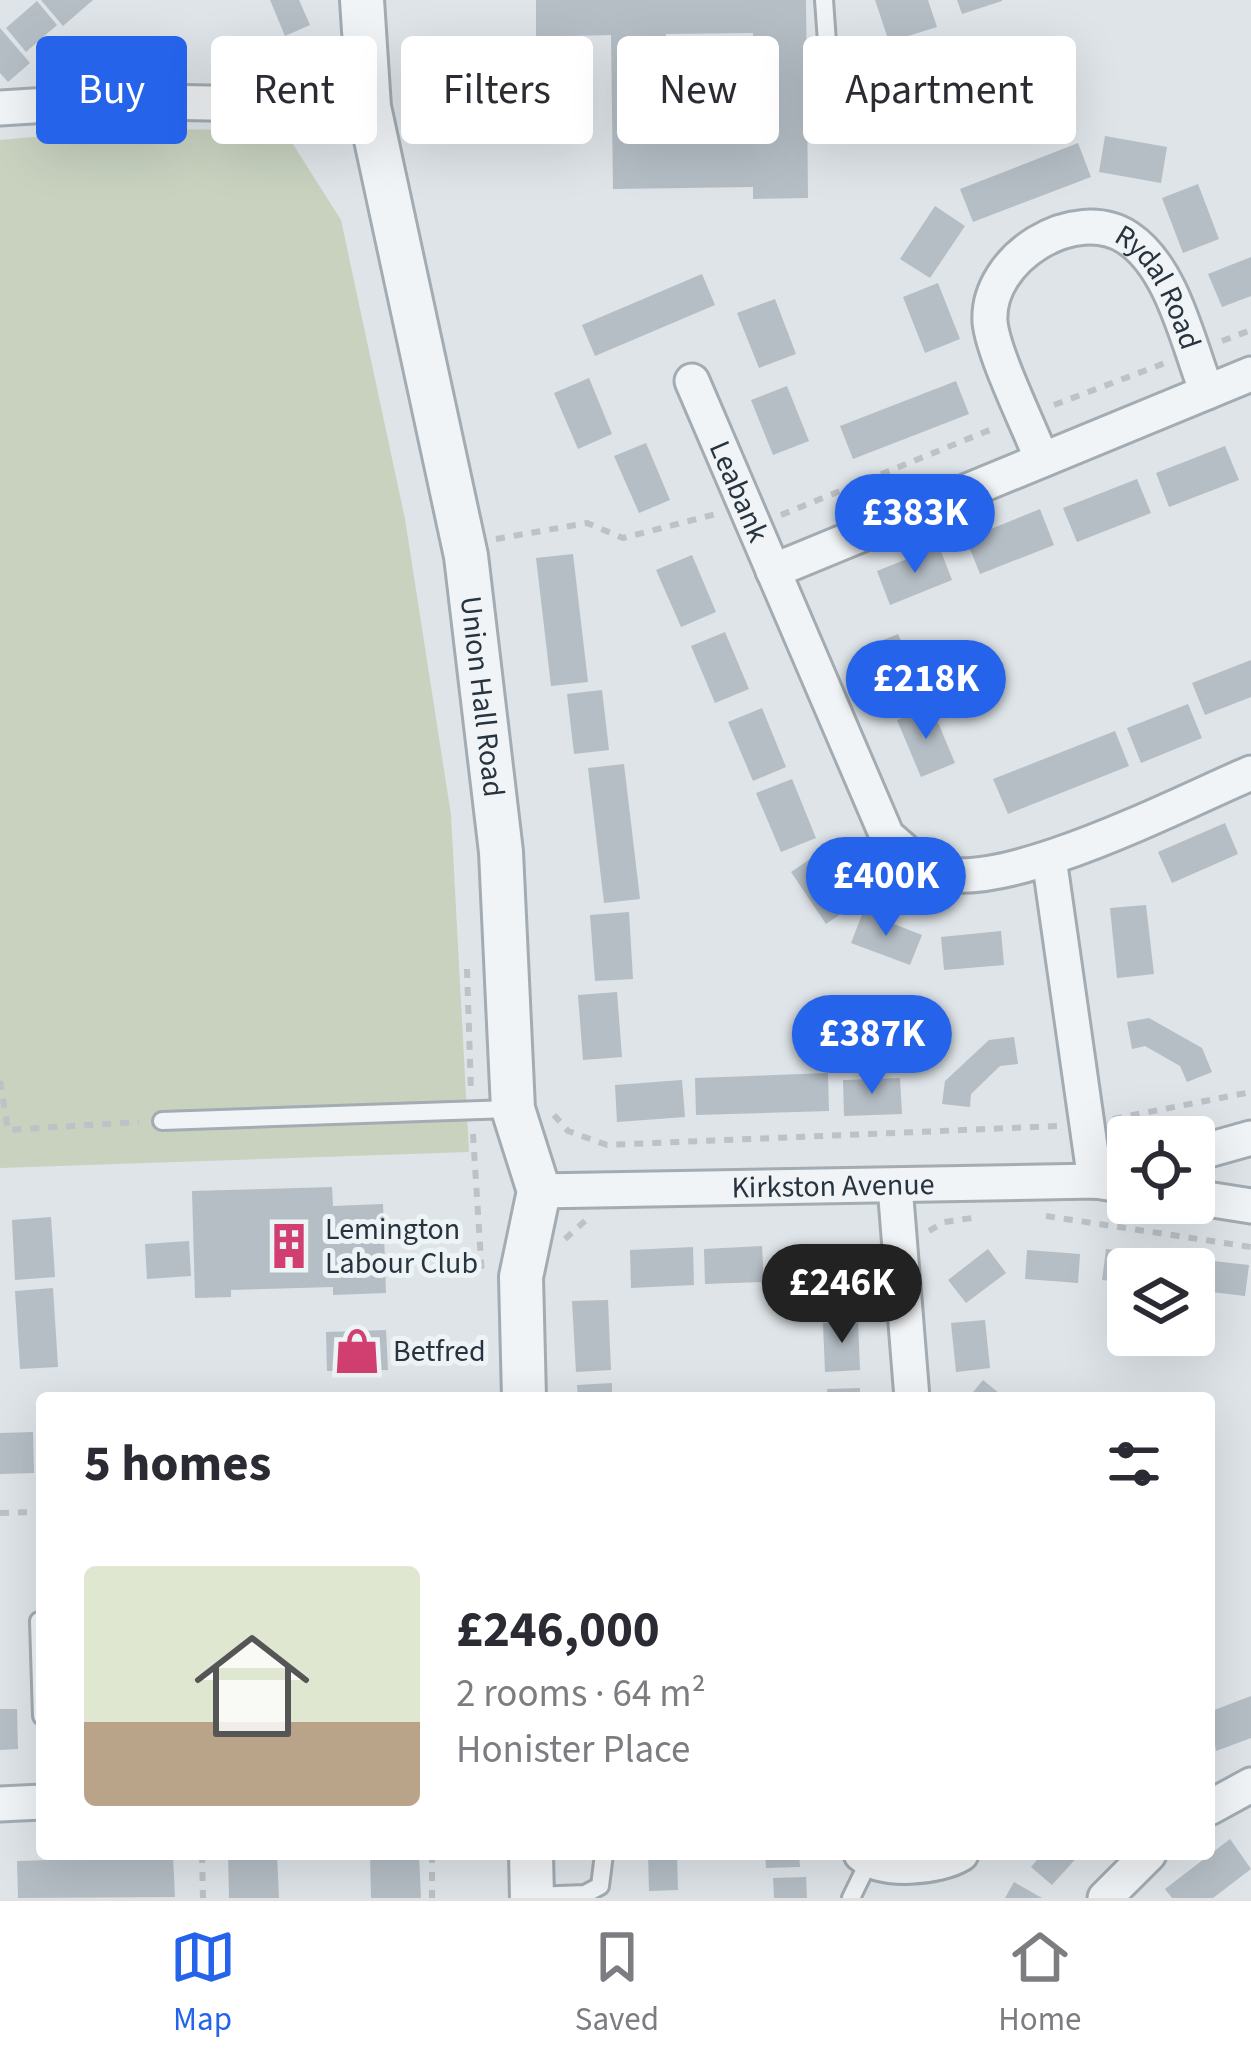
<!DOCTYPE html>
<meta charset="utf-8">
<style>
:root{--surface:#fff;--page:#f7f7f7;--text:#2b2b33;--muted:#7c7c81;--line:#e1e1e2;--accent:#2563eb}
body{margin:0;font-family:"Source Sans 3",sans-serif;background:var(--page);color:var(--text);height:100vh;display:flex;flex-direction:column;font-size:45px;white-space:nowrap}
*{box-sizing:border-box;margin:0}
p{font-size:39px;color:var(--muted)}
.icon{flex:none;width:66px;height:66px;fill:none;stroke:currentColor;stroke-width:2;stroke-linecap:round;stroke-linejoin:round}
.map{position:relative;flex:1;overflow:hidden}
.sheet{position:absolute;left:36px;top:1392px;width:1179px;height:468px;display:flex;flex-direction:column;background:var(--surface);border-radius:12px;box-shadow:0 12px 48px #0002}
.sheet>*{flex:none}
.top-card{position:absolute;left:36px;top:36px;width:1179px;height:108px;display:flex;gap:24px}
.buttons{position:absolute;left:1107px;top:1116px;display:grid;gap:24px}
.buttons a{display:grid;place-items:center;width:108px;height:108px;border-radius:12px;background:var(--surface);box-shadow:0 12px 48px #0002;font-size:60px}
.price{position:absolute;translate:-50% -102px;padding:0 27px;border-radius:42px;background:var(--accent);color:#fff;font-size:39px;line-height:78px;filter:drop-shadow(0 3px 6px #0008)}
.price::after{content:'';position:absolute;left:50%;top:72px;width:36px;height:27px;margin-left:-18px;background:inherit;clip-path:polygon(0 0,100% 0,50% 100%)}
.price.selected{background:#222;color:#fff}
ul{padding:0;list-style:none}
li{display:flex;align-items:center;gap:36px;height:300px;padding:0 48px}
li span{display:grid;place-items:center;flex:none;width:336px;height:240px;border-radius:12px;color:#555}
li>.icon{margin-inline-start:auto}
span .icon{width:144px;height:144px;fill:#fffc;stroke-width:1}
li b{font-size:51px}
h2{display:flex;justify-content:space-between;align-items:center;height:144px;padding:0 48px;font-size:51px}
.chip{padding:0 42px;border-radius:12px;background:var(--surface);box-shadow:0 12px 48px #0002;font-size:42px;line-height:108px}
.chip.selected{background:var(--accent);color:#fff}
.menu{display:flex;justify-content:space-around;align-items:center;height:168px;border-top:3px solid var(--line);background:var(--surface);font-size:33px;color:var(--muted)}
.menu a{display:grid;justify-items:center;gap:6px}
.menu .selected{color:var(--accent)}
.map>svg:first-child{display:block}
</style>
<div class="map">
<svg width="1251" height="1898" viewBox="0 0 1251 1898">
<rect width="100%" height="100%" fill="#dee4e8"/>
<!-- green -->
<path fill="#c8d2bf" d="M 119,129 L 284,130 L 341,220 L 405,519 L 451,815 L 469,1152 L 0,1168 L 0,140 Z"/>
<!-- building -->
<g fill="#b5bec5" fill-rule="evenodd">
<path d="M 41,0 L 93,0 L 63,26 Z"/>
<path d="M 270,0 L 299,0 L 310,25 L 285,36 Z"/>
<path d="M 536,0 L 806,0 L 808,198 L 753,199 L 753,187 L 613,189 L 611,35 L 536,37 ZM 753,33 L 754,134 L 668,136 L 666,34 Z"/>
<path d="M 875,0 L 928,0 L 937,27 L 889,42 Z"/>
<path d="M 957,0 L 1002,0 L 1002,1 L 962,14 Z"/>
<path d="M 37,1 L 57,25 L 26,52 L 6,28 Z"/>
<path d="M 0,28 L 30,63 L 8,82 L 0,73 Z"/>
<path d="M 116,49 L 117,76 L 87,78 L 85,51 Z"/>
<path d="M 1105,136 L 1167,147 L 1161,183 L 1099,172 Z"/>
<path d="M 1078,143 L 1091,177 L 973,222 L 960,189 Z"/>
<path d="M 1198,184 L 1219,239 L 1183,253 L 1162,198 Z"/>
<path d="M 935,206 L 965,226 L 930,278 L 900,259 Z"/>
<path d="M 1251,257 L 1251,296 L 1222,307 L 1208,274 Z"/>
<path d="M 702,274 L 715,305 L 595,356 L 582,325 Z"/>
<path d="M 938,283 L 960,339 L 925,353 L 903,297 Z"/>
<path d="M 775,299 L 796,354 L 759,368 L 737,313 Z"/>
<path d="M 589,378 L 612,434 L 578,449 L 554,393 Z"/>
<path d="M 956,381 L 969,414 L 853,459 L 840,426 Z"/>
<path d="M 787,386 L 809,441 L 773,455 L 751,400 Z"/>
<path d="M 646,443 L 670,500 L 639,513 L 614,456 Z"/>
<path d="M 1225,446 L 1239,480 L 1169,507 L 1156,473 Z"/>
<path d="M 1137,479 L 1151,513 L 1077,542 L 1063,508 Z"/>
<path d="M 1040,509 L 1054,545 L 980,574 L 966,539 Z"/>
<path d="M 939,546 L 952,580 L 890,605 L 877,571 Z"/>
<path d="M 573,554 L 588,682 L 551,686 L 536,558 Z"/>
<path d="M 692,555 L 716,612 L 681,627 L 656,570 Z"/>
<path d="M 725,632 L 749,689 L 715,703 L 691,646 Z"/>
<path d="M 898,634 L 922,689 L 891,702 L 868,646 Z"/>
<path d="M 1251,660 L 1251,697 L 1205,715 L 1192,683 Z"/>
<path d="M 602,690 L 609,750 L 574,754 L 567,694 Z"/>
<path d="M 1188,704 L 1202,738 L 1141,763 L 1127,728 Z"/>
<path d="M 931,706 L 955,763 L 921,777 L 897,720 Z"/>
<path d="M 762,708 L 786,767 L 753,781 L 728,722 Z"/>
<path d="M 1115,731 L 1129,766 L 1008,814 L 993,779 Z"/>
<path d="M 624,764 L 640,899 L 604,903 L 588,768 Z"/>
<path d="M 792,779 L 816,838 L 781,852 L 756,793 Z"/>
<path d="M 1225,823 L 1238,854 L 1172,883 L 1158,852 Z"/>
<path d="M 825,849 L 860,901 L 826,924 L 791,872 Z"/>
<path d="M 1146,905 L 1154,974 L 1117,978 L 1110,908 Z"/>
<path d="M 629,912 L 633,979 L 595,981 L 590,915 Z"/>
<path d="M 863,912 L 922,935 L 910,965 L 851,943 Z"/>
<path d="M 1001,931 L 1004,965 L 944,970 L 941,937 Z"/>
<path d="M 617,992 L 622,1057 L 583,1060 L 578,995 Z"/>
<path d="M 1149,1018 L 1202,1048 L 1212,1072 L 1187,1082 L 1180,1066 L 1145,1046 L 1132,1049 L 1127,1022 Z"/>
<path d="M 1014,1037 L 1018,1064 L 1000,1066 L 971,1094 L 970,1107 L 942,1104 L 945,1081 L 989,1040 Z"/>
<path d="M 828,1073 L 829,1111 L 696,1115 L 695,1078 Z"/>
<path d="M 900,1078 L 902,1114 L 844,1116 L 843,1080 Z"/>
<path d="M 682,1080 L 685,1117 L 617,1122 L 615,1085 Z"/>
<path d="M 332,1187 L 333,1206 L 383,1204 L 386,1293 L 333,1295 L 333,1287 L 231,1290 L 231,1297 L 195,1298 L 192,1191 Z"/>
<path d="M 51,1217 L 55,1277 L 15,1280 L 12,1220 Z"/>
<path d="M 189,1241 L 191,1276 L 147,1279 L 145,1244 Z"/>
<path d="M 801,1245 L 854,1276 L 837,1305 L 783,1275 Z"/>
<path d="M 762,1246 L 764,1282 L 705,1284 L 704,1249 Z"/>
<path d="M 693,1247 L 694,1285 L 631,1288 L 630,1250 Z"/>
<path d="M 988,1249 L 1006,1273 L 966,1303 L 948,1280 Z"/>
<path d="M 1106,1249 L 1249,1265 L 1245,1296 L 1194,1290 L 1194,1269 L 1128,1269 L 1128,1283 L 1102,1280 Z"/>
<path d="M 1027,1250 L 1080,1254 L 1078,1283 L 1025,1279 Z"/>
<path d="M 53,1288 L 58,1367 L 20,1369 L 15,1291 Z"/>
<path d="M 608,1300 L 611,1370 L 576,1372 L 572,1301 Z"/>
<path d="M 985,1320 L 990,1368 L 956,1372 L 951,1323 Z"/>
<path d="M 858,1321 L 860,1370 L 825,1372 L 823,1323 Z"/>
<path d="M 386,1330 L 388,1370 L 327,1371 L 326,1332 Z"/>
<path d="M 983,1380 L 1005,1398 L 968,1398 Z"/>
<path d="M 612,1383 L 612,1398 L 578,1398 L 577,1385 Z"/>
<path d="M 860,1388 L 860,1398 L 828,1398 L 827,1389 Z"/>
<path d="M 33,1432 L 34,1473 L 0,1474 L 0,1433 Z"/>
<path d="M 1251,1696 L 1251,1738 L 1216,1751 L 1209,1712 Z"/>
<path d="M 0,1709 L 17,1709 L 18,1749 L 0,1750 Z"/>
<path d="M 1230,1839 L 1251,1869 L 1213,1898 L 1172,1898 L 1165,1889 Z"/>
<path d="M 228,1854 L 277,1854 L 279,1898 L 229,1898 Z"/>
<path d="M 370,1854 L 419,1854 L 421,1898 L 371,1898 Z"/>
<path d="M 648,1854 L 677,1854 L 678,1890 L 649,1891 Z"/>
<path d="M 765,1854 L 799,1854 L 800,1867 L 766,1868 Z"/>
<path d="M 1042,1854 L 1080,1854 L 1052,1885 L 1031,1867 Z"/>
<path d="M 173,1856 L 175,1897 L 18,1898 L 17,1861 Z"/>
<path d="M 806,1877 L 807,1898 L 774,1898 L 773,1878 Z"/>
<path d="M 1014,1882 L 1042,1898 L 1005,1898 Z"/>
</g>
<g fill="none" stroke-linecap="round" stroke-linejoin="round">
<defs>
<g id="service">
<path d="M 824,0 L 827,42"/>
<path d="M 162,1121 L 512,1109"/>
<path d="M 39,1621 L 42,1716"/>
<path d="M 533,1896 L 585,1894 L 600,1886 L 604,1854"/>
<path d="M 851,1898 L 869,1861"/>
</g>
<g id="minor">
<path d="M 0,108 L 112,101 L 301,105"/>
<path id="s1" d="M 692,381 L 887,836 C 900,846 915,863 930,870 C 995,900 1184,801 1251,773"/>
<path id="s2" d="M 1042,460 C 1029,426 993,354 990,322 C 986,258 1075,203 1128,238 C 1173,268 1188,344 1207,392"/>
<path d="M 773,571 L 1251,374"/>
<path d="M 1049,858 L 1095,1181 L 1114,1176"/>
<path d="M 1194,1154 L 1251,1138"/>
<path d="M 895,1186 L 912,1398"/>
<path id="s3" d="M 539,1191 L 1095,1181 L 1128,1186"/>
<path d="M 1194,1197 L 1251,1206"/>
<path d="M 0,1804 L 42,1802"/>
<path d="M 1209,1808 L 1251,1785"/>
<path d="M 861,1854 C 882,1873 938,1868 961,1854"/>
<path d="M 1105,1898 L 1149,1854"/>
</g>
<g id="tertiary">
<path id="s4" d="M 362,0 L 369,107 L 466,556 L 501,852 L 513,1109 L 539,1191 L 521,1277 L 524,1398"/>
<path d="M 531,1854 L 532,1898"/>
</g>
</defs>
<!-- service casing -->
<use href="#service" stroke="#a3acb2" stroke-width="22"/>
<!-- minor casing -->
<use href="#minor" stroke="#a3acb2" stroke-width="39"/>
<!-- tertiary casing -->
<use href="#tertiary" stroke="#a3acb2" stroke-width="48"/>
<!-- path -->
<g stroke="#bcc2c7" stroke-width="6" stroke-dasharray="9 9" stroke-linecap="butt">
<path d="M 1222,341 L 1251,330"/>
<path d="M 1054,405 L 1165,363"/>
<path d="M 781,515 L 997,427"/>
<path d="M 496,539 L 587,523 L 623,538 L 716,514"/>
<path d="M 467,969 L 471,1091"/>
<path d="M 0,1081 L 8,1130 L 139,1122"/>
<path d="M 554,1115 L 568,1131 L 607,1145 L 1059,1126"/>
<path d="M 1113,1119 L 1251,1092"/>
<path d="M 473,1134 L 482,1277"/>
<path d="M 1046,1216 L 1251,1247"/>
<path d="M 929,1231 L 944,1222 L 979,1217"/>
<path d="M 565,1239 L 586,1220"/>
<path d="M 0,1513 L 42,1512"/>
<path d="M 202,1854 L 203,1898"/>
<path d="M 432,1854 L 432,1898"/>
</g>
<!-- service -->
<use href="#service" stroke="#f1f4f6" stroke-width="16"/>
<!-- minor -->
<use href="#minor" stroke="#f1f4f6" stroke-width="33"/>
<!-- tertiary -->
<use href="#tertiary" stroke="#f1f4f6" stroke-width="42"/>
</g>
<!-- icons -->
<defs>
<symbol id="building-bare" viewBox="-9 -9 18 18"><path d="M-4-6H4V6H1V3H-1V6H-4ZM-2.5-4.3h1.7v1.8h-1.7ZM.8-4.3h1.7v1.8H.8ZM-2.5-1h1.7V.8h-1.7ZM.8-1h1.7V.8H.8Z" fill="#d13f70" stroke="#eef3f6" stroke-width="2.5" paint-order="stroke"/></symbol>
<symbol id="shop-bare" viewBox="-9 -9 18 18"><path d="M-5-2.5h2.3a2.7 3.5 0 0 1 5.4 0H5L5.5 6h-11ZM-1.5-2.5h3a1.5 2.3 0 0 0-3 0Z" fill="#d13f70" stroke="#eef3f6" stroke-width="2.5" paint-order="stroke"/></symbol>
</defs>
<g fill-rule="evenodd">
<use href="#building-bare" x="256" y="1213" width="66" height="66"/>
<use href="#shop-bare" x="324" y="1318" width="66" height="66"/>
</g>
<g text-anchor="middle" stroke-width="10" stroke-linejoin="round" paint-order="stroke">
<!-- street labels -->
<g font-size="30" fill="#273440" stroke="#eef3f6">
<text dy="10" stroke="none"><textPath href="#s2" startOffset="399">Rydal Road</textPath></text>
<text dy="10" stroke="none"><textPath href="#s1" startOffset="120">Leabank</textPath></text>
<text dy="10" stroke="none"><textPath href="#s4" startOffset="708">Union Hall Road</textPath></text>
<text dy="10" stroke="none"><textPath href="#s3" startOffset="294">Kirkston Avenue</textPath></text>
</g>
<!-- poi labels -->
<g font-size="30" fill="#273440" stroke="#eef3f6" text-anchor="start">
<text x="325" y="1239">Lemington<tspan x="325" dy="34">Labour Club</tspan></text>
<text x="393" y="1361">Betfred</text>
</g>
</g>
</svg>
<div class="buttons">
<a><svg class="icon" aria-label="locate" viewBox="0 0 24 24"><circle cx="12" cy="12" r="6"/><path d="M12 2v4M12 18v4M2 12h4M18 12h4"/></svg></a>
<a><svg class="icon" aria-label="layers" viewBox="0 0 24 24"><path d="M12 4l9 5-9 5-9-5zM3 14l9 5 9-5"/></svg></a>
</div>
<b class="price" style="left:915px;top:576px">£383K</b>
<b class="price" style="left:926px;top:742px">£218K</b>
<b class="price" style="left:886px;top:939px">£400K</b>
<b class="price" style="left:872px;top:1097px">£387K</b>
<b class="price selected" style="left:842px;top:1346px">£246K</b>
<div class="top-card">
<a class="chip selected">Buy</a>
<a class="chip">Rent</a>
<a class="chip">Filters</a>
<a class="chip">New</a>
<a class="chip">Apartment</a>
</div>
<section class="sheet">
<h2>5 homes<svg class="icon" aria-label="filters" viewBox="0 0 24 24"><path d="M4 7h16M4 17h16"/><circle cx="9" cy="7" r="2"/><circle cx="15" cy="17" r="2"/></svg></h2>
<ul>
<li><span style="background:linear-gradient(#dfe7d0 65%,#b9a48a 0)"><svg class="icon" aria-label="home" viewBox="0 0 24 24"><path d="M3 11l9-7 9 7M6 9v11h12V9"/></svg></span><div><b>£246,000</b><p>2 rooms · 64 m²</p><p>Honister Place</p></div></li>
</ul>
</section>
</div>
<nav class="menu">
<a class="selected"><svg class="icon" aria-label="map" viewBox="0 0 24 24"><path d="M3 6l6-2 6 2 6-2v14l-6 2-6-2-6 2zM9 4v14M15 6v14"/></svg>Map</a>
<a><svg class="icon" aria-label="saved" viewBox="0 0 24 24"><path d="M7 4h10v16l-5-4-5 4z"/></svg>Saved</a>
<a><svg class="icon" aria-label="home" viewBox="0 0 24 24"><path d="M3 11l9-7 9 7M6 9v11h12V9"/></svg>Home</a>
</nav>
